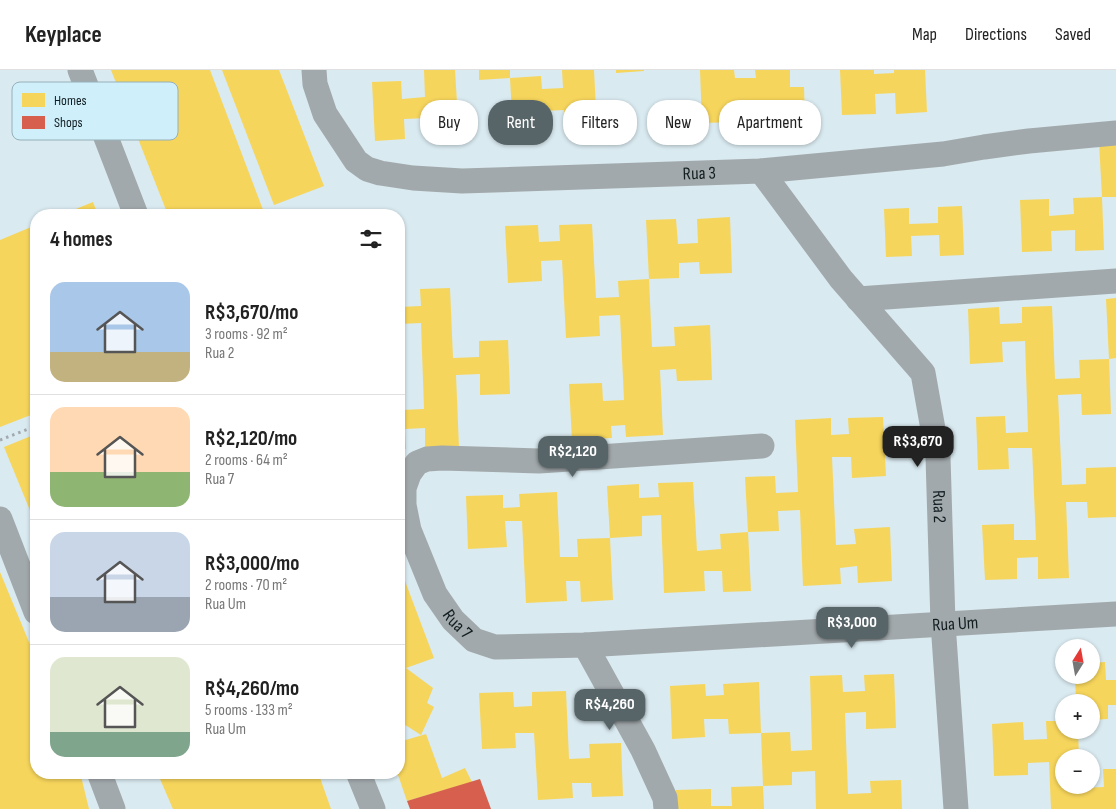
<!DOCTYPE html>
<meta charset="utf-8">
<style>
:root{--surface:#fff;--page:#f6f6f6;--text:#222;--muted:#767676;--line:#e0e0e0;--accent:#576569}
body{margin:0;font-family:"Sofia Sans Condensed",sans-serif;background:var(--page);color:var(--text);height:100vh;display:flex;flex-direction:column;font-size:19px;white-space:nowrap}
*{box-sizing:border-box;margin:0}
p{font-size:16px;color:var(--muted)}
.icon{flex:none;width:28px;height:28px;fill:none;stroke:currentColor;stroke-width:2;stroke-linecap:round;stroke-linejoin:round}
.map{position:relative;flex:1;overflow:hidden}
.details{position:absolute;left:30px;top:139px;width:375px;height:570px;display:flex;flex-direction:column;background:var(--surface);border-radius:20px;box-shadow:0 1px 4px #0004}
.details>*{flex:none}
.guide{position:absolute;left:420px;top:30px;width:475px;height:45px;display:flex;gap:10px}
.needle{width:32px;rotate:11deg}
.buttons{position:absolute;left:1055px;top:569px;display:grid;gap:10px}
.buttons a{display:grid;place-items:center;width:45px;height:45px;border-radius:50%;background:var(--surface);box-shadow:0 1px 4px #0004;font-size:25px}
.price{position:absolute;translate:-50% -42px;padding:0 11px;border-radius:10px;background:var(--accent);color:#fff;font-size:16px;line-height:32px;filter:drop-shadow(0 1px 2px #0008)}
.price::after{content:'';position:absolute;left:50%;top:30px;width:15px;height:11px;margin-left:-8px;background:inherit;clip-path:polygon(0 0,100% 0,50% 100%)}
.price.selected{background:#222;color:#fff}
ul{padding:0;list-style:none}
li{display:flex;align-items:center;gap:15px;height:125px;padding:0 20px}
li+li{border-top:1px solid var(--line)}
li span{display:grid;place-items:center;flex:none;width:140px;height:100px;border-radius:15px;color:#555}
li>.icon{margin-inline-start:auto}
span .icon{width:60px;height:60px;fill:#fffc;stroke-width:1}
li b{font-size:21px}
h2{display:flex;justify-content:space-between;align-items:center;height:60px;padding:0 20px;font-size:21px}
.tag{padding:0 18px;border-radius:20px;background:var(--surface);box-shadow:0 1px 4px #0004;font-size:18px;line-height:45px}
.tag.selected{background:var(--accent);color:#fff}
header{display:flex;align-items:center;gap:30px;box-sizing:border-box;height:70px;padding:0 25px;background:var(--surface);border-bottom:1px solid var(--line)}
header strong{font-size:24px}
nav{display:flex;gap:28px;margin-inline-start:auto;font-size:18px}
.map>svg:first-child{display:block}
</style>
<header>
<strong>Keyplace</strong>
<nav><a>Map</a><a>Directions</a><a>Saved</a></nav>
</header>
<div class="map">
<svg width="1116" height="739" viewBox="0 0 1116 739">
<rect width="100%" height="100%" fill="#d9eaf0"/>
<!-- homes -->
<g fill="#f6d55c">
<path d="M 111,0 L 210,0 L 265,145 L 168,145 Z"/>
<path d="M 222,0 L 279,0 L 324,116 L 274,135 Z"/>
<path d="M 424,0 L 455,0 L 459,66 L 428,68 L 427,48 L 404,49 L 405,69 L 375,71 L 372,12 L 401,11 L 402,29 L 425,27 Z"/>
<path d="M 479,0 L 510,0 L 510,8 L 479,10 Z"/>
<path d="M 562,0 L 594,0 L 597,58 L 565,59 L 564,40 L 543,41 L 544,61 L 513,63 L 510,8 L 541,6 L 542,19 L 563,18 Z"/>
<path d="M 616,0 L 644,0 L 644,1 L 616,3 Z"/>
<path d="M 700,0 L 734,0 L 735,8 L 756,8 L 755,0 L 790,0 L 790,17 L 804,17 L 805,49 L 760,51 L 759,30 L 736,31 L 737,52 L 702,53 Z"/>
<path d="M 840,0 L 874,0 L 874,4 L 894,3 L 894,0 L 925,0 L 927,42 L 896,44 L 895,23 L 875,24 L 876,44 L 842,45 Z"/>
<path d="M 1116,71 L 1116,127 L 1102,127 L 1104,180 L 1075,181 L 1075,160 L 1051,161 L 1052,181 L 1022,182 L 1020,130 L 1049,129 L 1049,146 L 1074,144 L 1073,128 L 1102,127 L 1099,72 Z"/>
<path d="M 93,132 L 98,145 L 61,145 Z"/>
<path d="M 962,136 L 964,185 L 940,186 L 939,165 L 911,166 L 912,186 L 886,187 L 884,139 L 909,138 L 909,154 L 938,153 L 938,137 Z"/>
<path d="M 730,147 L 732,203 L 700,204 L 699,192 L 679,193 L 679,208 L 649,209 L 646,150 L 676,149 L 678,174 L 698,173 L 697,149 Z"/>
<path d="M 592,154 L 596,228 L 619,227 L 618,211 L 649,209 L 652,277 L 675,276 L 674,257 L 710,255 L 712,310 L 677,311 L 676,299 L 660,300 L 663,365 L 626,367 L 625,355 L 611,356 L 612,368 L 572,370 L 569,314 L 602,313 L 603,331 L 624,330 L 620,245 L 599,246 L 600,266 L 566,268 L 562,190 L 541,191 L 542,211 L 508,213 L 505,156 L 538,155 L 539,172 L 560,171 L 559,155 Z"/>
<path d="M 36,155 L 36,343 L 0,357 L 0,170 Z"/>
<path d="M 450,218 L 453,288 L 479,287 L 479,271 L 508,270 L 510,324 L 480,325 L 480,304 L 456,305 L 459,378 L 425,380 L 425,358 L 405,359 L 406,379 L 399,380 L 399,323 L 402,323 L 402,340 L 424,339 L 421,253 L 399,254 L 399,237 L 421,236 L 420,219 Z"/>
<path d="M 1116,228 L 1116,288 L 1109,289 L 1106,229 Z"/>
<path d="M 1052,236 L 1055,309 L 1080,308 L 1079,290 L 1109,289 L 1111,344 L 1082,345 L 1081,324 L 1058,325 L 1062,415 L 1086,414 L 1086,398 L 1116,397 L 1116,447 L 1088,448 L 1087,432 L 1066,432 L 1069,508 L 1038,509 L 1038,487 L 1017,488 L 1017,509 L 985,510 L 982,455 L 1014,454 L 1014,470 L 1036,470 L 1032,378 L 1008,378 L 1009,399 L 978,400 L 976,347 L 1005,346 L 1006,363 L 1028,362 L 1025,271 L 1002,272 L 1003,292 L 970,294 L 968,239 L 999,237 L 1000,254 L 1022,253 L 1022,237 Z"/>
<path d="M 883,347 L 886,406 L 852,408 L 851,387 L 832,387 L 836,475 L 856,474 L 854,459 L 890,457 L 892,511 L 858,513 L 857,496 L 840,498 L 841,514 L 803,516 L 800,440 L 778,441 L 779,461 L 748,462 L 745,407 L 775,406 L 776,423 L 798,422 L 795,350 L 831,348 L 831,365 L 849,364 L 848,348 Z"/>
<path d="M 36,364 L 36,455 L 4,377 Z"/>
<path d="M 693,412 L 697,481 L 721,479 L 720,464 L 748,462 L 751,521 L 723,522 L 722,501 L 704,501 L 705,521 L 664,523 L 661,445 L 642,446 L 642,466 L 610,468 L 607,416 L 639,414 L 639,428 L 659,427 L 658,413 Z"/>
<path d="M 557,422 L 560,487 L 578,487 L 577,469 L 610,468 L 613,530 L 581,532 L 580,511 L 566,511 L 567,531 L 526,533 L 522,451 L 505,451 L 507,477 L 468,479 L 466,426 L 503,425 L 503,438 L 520,437 L 519,424 Z"/>
<path d="M 399,495 L 434,588 L 406,598 L 433,618 L 427,633 L 434,637 L 421,665 L 399,651 Z"/>
<path d="M 0,502 L 36,589 L 36,702 L 80,702 L 89,739 L 0,739 Z"/>
<path d="M 1105,592 L 1106,610 L 1116,610 L 1116,635 L 1108,635 L 1108,649 L 1091,650 L 1091,632 L 1076,632 L 1075,605 L 1091,605 L 1091,593 Z"/>
<path d="M 894,604 L 896,658 L 866,659 L 866,642 L 845,643 L 848,724 L 871,723 L 870,711 L 901,710 L 902,739 L 816,739 L 815,701 L 792,702 L 792,715 L 763,716 L 761,663 L 729,664 L 728,649 L 704,649 L 705,667 L 672,669 L 670,616 L 705,614 L 706,626 L 724,625 L 723,614 L 759,612 L 761,663 L 790,662 L 791,681 L 812,680 L 810,606 L 842,605 L 843,622 L 865,621 L 864,605 Z"/>
<path d="M 566,621 L 569,689 L 590,688 L 589,674 L 621,673 L 623,726 L 592,727 L 591,713 L 572,713 L 573,728 L 538,730 L 534,663 L 515,663 L 516,678 L 482,679 L 479,623 L 513,622 L 514,637 L 532,636 L 532,622 Z"/>
<path d="M 1046,651 L 1064,651 L 1064,660 L 1078,660 L 1079,688 L 1064,688 L 1064,715 L 1080,715 L 1080,718 L 1104,717 L 1103,699 L 1116,699 L 1116,739 L 1051,739 L 1049,692 L 1028,693 L 1028,705 L 994,706 L 992,654 L 1023,652 L 1024,670 L 1047,669 Z"/>
<path d="M 426,664 L 442,708 L 465,698 L 472,712 L 407,731 L 397,702 L 399,702 L 399,672 Z"/>
<path d="M 157,702 L 318,702 L 331,739 L 173,739 Z"/>
<path d="M 763,716 L 764,739 L 677,739 L 676,720 L 711,719 L 711,736 L 732,736 L 731,717 Z"/>
</g>
<!-- shops -->
<path fill="#d6604d" d="M 480,709 L 491,739 L 410,739 L 407,731 Z"/>
<g fill="none" stroke-linecap="round" stroke-linejoin="round">
<!-- path -->
<path stroke="#a2a9af" stroke-width="3" stroke-dasharray="2.5 4" stroke-linecap="butt" d="M 0,370 L 36,356"/>
<!-- street -->
<g stroke="#a2a9ac" stroke-width="25">
<path d="M 80,0 L 136,145"/>
<path id="s1" d="M 314,0 L 315,14 L 325,44 L 356,91 L 367,99 L 380,103 L 413,108 L 462,111 L 761,101 L 943,84 L 984,77 L 1029,71 L 1116,63"/>
<path id="s2" d="M 761,101 L 841,209 L 923,303 L 938,387 L 943,553 L 956,739"/>
<path d="M 858,229 L 1116,211"/>
<path id="s3" d="M 762,376 L 539,391 L 442,388 L 427,389 L 417,393 L 409,404 L 404,418 L 404,435 L 409,460 L 435,524 L 453,550 L 474,570 L 495,577 L 585,575 L 1116,544"/>
<path d="M 0,449 L 36,542"/>
<path d="M 585,575 L 643,680 L 665,728 L 666,739"/>
<path d="M 99,702 L 113,739"/>
<path d="M 358,702 L 373,739"/>
</g>
</g>
<g text-anchor="middle" stroke-width="5" stroke-linejoin="round" paint-order="stroke">
<!-- street labels -->
<g font-size="18" fill="#111d21" stroke="#cfeffa">
<text dy="6" stroke="none"><textPath href="#s1" startOffset="449">Rua 3</textPath></text>
<text dy="6" stroke="none"><textPath href="#s2" startOffset="394">Rua 2</textPath></text>
<text dy="6" stroke="none"><textPath href="#s3" startOffset="524">Rua 7</textPath></text>
<text dy="6" stroke="none"><textPath href="#s3" startOffset="1030">Rua Um</textPath></text>
</g>
</g>
<!-- legend -->
<rect x="12" y="12" width="166" height="58" rx="8" fill="#cfeffa" stroke="#96b0b9" stroke-width="1"/>
<rect x="22" y="23" width="23" height="14" fill="#f6d55c"/>
<rect x="22" y="46" width="23" height="13" fill="#d6604d"/>
<g font-size="14" fill="#111d21">
<text x="54" y="35">Homes</text>
<text x="54" y="57">Shops</text>
</g>
</svg>
<div class="buttons">
<a><svg class="needle" viewBox="-14 -14 28 28"><path d="M0-13l5 13h-10z" fill="#e53935"/><path d="M0 13l5-13h-10z" fill="#767676"/></svg></a>
<a>+</a>
<a>−</a>
</div>
<b class="price selected" style="left:918px;top:398px">R$3,670</b>
<b class="price" style="left:573px;top:408px">R$2,120</b>
<b class="price" style="left:852px;top:579px">R$3,000</b>
<b class="price" style="left:610px;top:661px">R$4,260</b>
<div class="guide">
<a class="tag">Buy</a>
<a class="tag selected">Rent</a>
<a class="tag">Filters</a>
<a class="tag">New</a>
<a class="tag">Apartment</a>
</div>
<section class="details">
<h2>4 homes<svg class="icon" aria-label="filters" viewBox="0 0 24 24"><path d="M4 7h16M4 17h16"/><circle cx="9" cy="7" r="2"/><circle cx="15" cy="17" r="2"/></svg></h2>
<ul>
<li><span style="background:linear-gradient(#a9c7e8 70%,#c2b280 0)"><svg class="icon" aria-label="home" viewBox="0 0 24 24"><path d="M3 11l9-7 9 7M6 9v11h12V9"/></svg></span><div><b>R$3,670/mo</b><p>3 rooms · 92 m²</p><p>Rua 2</p></div></li>
<li><span style="background:linear-gradient(#ffd9b3 65%,#8fb573 0)"><svg class="icon" aria-label="home" viewBox="0 0 24 24"><path d="M3 11l9-7 9 7M6 9v11h12V9"/></svg></span><div><b>R$2,120/mo</b><p>2 rooms · 64 m²</p><p>Rua 7</p></div></li>
<li><span style="background:linear-gradient(#c9d6e8 65%,#9aa5b1 0)"><svg class="icon" aria-label="home" viewBox="0 0 24 24"><path d="M3 11l9-7 9 7M6 9v11h12V9"/></svg></span><div><b>R$3,000/mo</b><p>2 rooms · 70 m²</p><p>Rua Um</p></div></li>
<li><span style="background:linear-gradient(#dfe7d0 75%,#7fa58c 0)"><svg class="icon" aria-label="home" viewBox="0 0 24 24"><path d="M3 11l9-7 9 7M6 9v11h12V9"/></svg></span><div><b>R$4,260/mo</b><p>5 rooms · 133 m²</p><p>Rua Um</p></div></li>
</ul>
</section>
</div>
